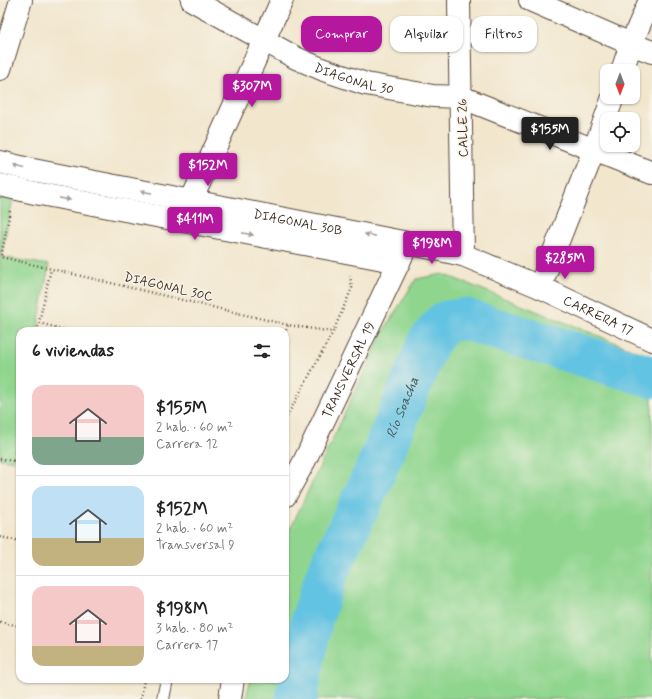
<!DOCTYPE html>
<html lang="es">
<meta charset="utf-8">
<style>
:root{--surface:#fff;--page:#f2f2f2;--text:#222;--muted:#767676;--line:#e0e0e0;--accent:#b5179e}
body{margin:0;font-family:Mynerve,sans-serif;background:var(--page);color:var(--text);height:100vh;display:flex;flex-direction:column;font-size:15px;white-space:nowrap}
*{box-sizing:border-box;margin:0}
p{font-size:13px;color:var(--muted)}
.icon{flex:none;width:22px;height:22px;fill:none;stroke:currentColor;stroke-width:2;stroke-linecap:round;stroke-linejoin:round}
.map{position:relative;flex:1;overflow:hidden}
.drawer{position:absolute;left:16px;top:327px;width:273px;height:356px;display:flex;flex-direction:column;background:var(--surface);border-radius:12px;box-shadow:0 1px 3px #0004}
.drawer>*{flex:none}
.top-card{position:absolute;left:301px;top:16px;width:291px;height:36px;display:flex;gap:8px}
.needle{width:26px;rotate:180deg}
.buttons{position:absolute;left:600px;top:64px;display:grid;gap:8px}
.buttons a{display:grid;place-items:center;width:40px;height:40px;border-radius:8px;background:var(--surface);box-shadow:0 1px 3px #0004;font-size:20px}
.price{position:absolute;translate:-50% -34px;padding:0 9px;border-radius:4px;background:var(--accent);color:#fff;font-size:13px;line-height:26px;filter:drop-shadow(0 1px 2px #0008)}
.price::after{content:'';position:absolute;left:50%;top:24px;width:12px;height:9px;margin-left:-6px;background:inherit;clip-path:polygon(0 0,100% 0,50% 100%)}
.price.current{background:#222;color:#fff}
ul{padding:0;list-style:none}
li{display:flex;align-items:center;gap:12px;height:100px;padding:0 16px}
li+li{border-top:1px solid var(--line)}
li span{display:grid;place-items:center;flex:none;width:112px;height:80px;border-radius:12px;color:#555}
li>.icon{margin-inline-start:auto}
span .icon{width:48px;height:48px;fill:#fffc;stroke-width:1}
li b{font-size:17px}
h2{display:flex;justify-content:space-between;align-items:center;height:48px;padding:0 16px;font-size:17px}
.chip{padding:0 14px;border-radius:12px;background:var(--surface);box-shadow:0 1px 3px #0004;font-size:14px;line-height:36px}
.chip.current{background:var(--accent);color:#fff}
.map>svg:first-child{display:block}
</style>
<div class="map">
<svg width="652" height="699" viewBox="0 0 652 699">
<rect width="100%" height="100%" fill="#f7f3e8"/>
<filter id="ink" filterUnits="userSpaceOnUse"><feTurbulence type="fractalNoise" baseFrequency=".025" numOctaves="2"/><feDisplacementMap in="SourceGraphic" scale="8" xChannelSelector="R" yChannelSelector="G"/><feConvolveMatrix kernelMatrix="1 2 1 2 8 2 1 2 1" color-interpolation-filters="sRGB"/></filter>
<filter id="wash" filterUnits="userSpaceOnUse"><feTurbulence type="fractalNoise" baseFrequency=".012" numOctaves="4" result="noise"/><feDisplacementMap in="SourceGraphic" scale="16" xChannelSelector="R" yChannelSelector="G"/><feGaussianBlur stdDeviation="0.9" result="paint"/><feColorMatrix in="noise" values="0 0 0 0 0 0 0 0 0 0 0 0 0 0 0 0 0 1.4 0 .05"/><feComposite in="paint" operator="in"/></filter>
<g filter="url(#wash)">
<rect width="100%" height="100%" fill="#f2e6cd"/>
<!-- green -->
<g fill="#8fd58e" stroke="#658056">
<path d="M 0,195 L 13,199 L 1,257 L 49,265 L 37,331 L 20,331 L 20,426 L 14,461 L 0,459 Z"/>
<path d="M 443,274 L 481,289 L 652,357 L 652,699 L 246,699 L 250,679 L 285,679 L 285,540 L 384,330 L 416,279 Z"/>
</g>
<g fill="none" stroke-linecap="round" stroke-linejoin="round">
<!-- river -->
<path stroke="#64c3e2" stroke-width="42" id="s1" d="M 296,699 L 312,619 L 326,576 L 376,470 L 429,341 L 445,322 L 464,319 L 652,377"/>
</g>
</g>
<g filter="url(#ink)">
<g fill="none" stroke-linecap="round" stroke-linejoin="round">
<defs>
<path id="lane" d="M 163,699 L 167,679"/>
<g id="street">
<path id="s2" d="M 192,0 L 296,58 L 324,70 L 366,84 L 433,96 L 461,97 L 652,173"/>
<path d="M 530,0 L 631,44 L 652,52"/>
<path d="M 0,69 L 21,0"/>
<path d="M 622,71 L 631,44 L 650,0"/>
<path d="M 191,201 L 282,0"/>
<path id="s3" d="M 463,255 L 540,287 L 652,340"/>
<path d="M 540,287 L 594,150 L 613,97"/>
</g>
<g id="secondary">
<path id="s4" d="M 0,162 L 28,169 L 408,243 L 463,255 L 459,0"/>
<path d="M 0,185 L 35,193 L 399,262"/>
<path id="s5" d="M 285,496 L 304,462 L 405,249"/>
<path d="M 230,699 L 233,679"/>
</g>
</defs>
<!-- lane casing -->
<use href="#lane" stroke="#564638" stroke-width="14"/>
<!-- street casing -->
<use href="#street" stroke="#564638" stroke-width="24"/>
<!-- secondary casing -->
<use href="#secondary" stroke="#564638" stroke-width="24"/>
<!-- path -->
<g stroke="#564638" stroke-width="2.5" stroke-dasharray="1 3" stroke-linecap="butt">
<path d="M 10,211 L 1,257 L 288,325 L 333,332"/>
<path d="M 39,323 L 70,331"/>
<path d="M 37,331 L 51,269"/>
<path d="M 285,334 L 288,325"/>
<path d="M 285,420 L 333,332 L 352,288 L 350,276"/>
<path d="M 0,459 L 20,462"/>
<path d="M 14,461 L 20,418"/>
<path d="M 0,537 L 20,541"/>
<path d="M 0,622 L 20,626"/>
<path d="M 141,699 L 144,679"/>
</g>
<!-- lane -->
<use href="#lane" stroke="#fff" stroke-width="12"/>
<!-- street -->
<use href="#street" stroke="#fff" stroke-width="22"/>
<!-- secondary -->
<use href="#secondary" stroke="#fff" stroke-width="22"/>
</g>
<!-- one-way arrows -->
<defs><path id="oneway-solid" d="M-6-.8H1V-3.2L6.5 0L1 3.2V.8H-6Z"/></defs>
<g fill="#a79f9a">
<use href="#oneway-solid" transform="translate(19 167) rotate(-166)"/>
<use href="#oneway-solid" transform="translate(146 192) rotate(-169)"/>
<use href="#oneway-solid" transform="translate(65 199) rotate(11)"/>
<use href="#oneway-solid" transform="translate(248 234) rotate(11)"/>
<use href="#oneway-solid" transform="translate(370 235) rotate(-169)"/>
</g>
</g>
<g text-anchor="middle" stroke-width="3" stroke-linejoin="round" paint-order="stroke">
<!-- street labels -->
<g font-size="13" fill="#3b2a1e" stroke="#f7f3e8">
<text dy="5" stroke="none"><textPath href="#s2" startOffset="181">DIAGONAL 30</textPath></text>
<text transform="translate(462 128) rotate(-91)" y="5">CALLE 26</text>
<text dy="5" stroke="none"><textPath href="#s4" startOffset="304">DIAGONAL 30B</textPath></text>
<text transform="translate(169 286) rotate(13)" y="5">DIAGONAL 30C</text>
<text dy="5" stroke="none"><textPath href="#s3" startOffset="148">CARRERA 17</textPath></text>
<text dy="5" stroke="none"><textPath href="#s5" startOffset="141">TRANSVERSAL 19</textPath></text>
</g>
<!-- water labels -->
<g font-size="14" font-style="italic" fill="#475859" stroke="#f7f3e8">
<text dy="5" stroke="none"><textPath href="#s1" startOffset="312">Río Soacha</textPath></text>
</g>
</g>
</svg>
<div class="buttons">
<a><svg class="needle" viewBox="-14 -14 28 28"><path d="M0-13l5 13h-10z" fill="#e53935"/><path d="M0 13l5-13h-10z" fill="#767676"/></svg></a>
<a><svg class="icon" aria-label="locate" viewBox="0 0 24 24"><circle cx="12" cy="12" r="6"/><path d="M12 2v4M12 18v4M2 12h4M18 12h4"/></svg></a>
</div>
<b class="price" style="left:252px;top:108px">$307M</b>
<b class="price current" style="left:550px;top:151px">$155M</b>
<b class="price" style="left:208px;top:187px">$152M</b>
<b class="price" style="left:195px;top:241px">$411M</b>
<b class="price" style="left:432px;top:265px">$198M</b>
<b class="price" style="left:565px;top:280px">$285M</b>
<div class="top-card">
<a class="chip current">Comprar</a>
<a class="chip">Alquilar</a>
<a class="chip">Filtros</a>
</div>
<section class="drawer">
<h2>6 viviendas<svg class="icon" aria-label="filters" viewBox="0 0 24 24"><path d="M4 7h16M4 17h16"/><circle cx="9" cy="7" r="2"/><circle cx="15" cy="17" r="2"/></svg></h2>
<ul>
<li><span style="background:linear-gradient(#f6c9c9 65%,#7fa58c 0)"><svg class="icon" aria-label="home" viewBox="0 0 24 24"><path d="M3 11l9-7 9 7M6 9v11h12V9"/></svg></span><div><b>$155M</b><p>2 hab. · 60 m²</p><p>Carrera 12</p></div></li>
<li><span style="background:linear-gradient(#bfe0f5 65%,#c2b280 0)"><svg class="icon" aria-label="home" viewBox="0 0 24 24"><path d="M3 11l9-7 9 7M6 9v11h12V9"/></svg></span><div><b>$152M</b><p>2 hab. · 60 m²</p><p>Transversal 9</p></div></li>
<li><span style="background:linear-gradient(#f6c9c9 75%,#c2b280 0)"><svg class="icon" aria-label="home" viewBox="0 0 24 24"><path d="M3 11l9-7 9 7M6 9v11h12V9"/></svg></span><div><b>$198M</b><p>3 hab. · 80 m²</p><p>Carrera 17</p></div></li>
</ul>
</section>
</div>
